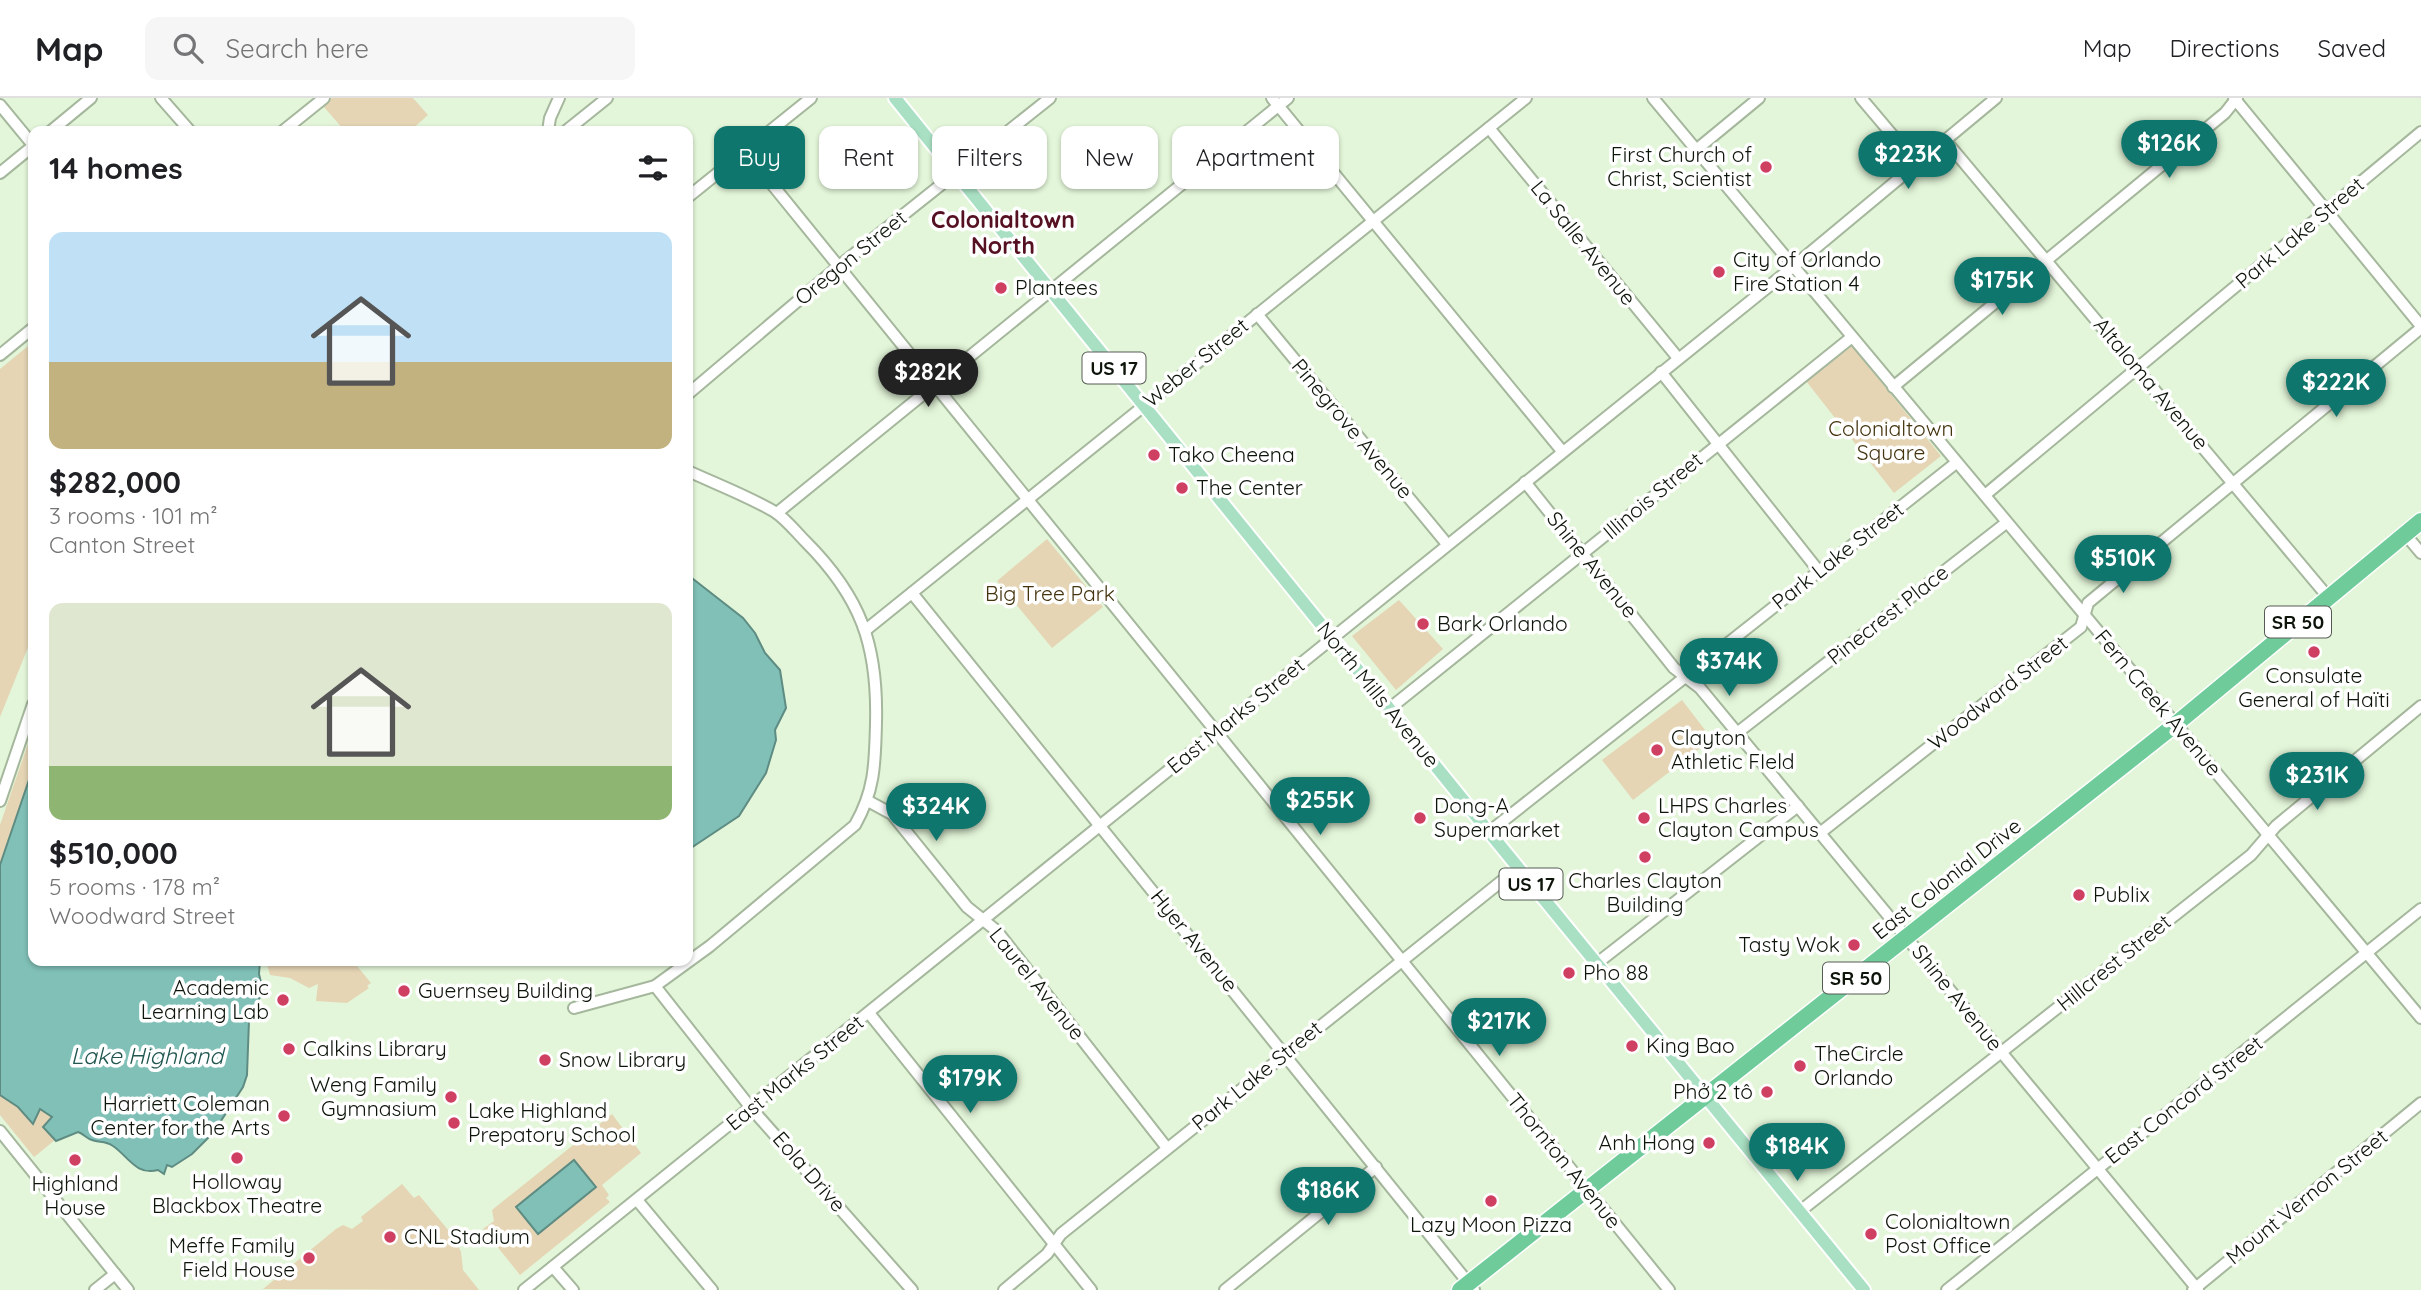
<!DOCTYPE html>
<meta charset="utf-8">
<style>
:root{--surface:#fff;--page:#f6f6f6;--text:#202124;--muted:#757577;--line:#e0e0e0;--accent:#0f766e}
body{margin:0;font-family:Quicksand,sans-serif;background:var(--page);color:var(--text);height:100vh;display:flex;flex-direction:column;font-size:26px;white-space:nowrap}
*{box-sizing:border-box;margin:0}
p{font-size:23px;color:var(--muted)}
.icon{flex:none;width:38px;height:38px;fill:none;stroke:currentColor;stroke-width:2;stroke-linecap:round;stroke-linejoin:round}
.map{position:relative;flex:1;overflow:hidden}
.drawer{position:absolute;left:28px;top:28px;width:665px;height:840px;display:flex;flex-direction:column;background:var(--surface);border-radius:14px;box-shadow:0 2px 5px #0004}
.drawer>*{flex:none}
.banner{position:absolute;left:714px;top:28px;width:665px;height:63px;display:flex;gap:14px}
.price{position:absolute;translate:-50% -60px;padding:0 16px;border-radius:24px;background:var(--accent);color:#fff;font-size:23px;line-height:46px;filter:drop-shadow(0 2px 4px #0008)}
.price::after{content:'';position:absolute;left:50%;top:42px;width:21px;height:16px;margin-left:-10px;background:inherit;clip-path:polygon(0 0,100% 0,50% 100%)}
.price.selected{background:#222;color:#fff}
ul{padding:0;list-style:none}
li{display:grid;align-content:center;gap:14px;height:371px;padding:0 21px}
li span{display:grid;place-items:center;height:217px;border-radius:14px;color:#555}
li>.icon{margin-inline-start:auto}
span .icon{width:126px;height:126px;fill:#fffc;stroke-width:1}
li b{font-size:30px}
h2{display:flex;justify-content:space-between;align-items:center;height:84px;padding:0 21px;font-size:30px}
.chip{padding:0 24px;border-radius:14px;background:var(--surface);box-shadow:0 2px 5px #0004;font-size:24px;line-height:63px}
.chip.selected{background:var(--accent);color:#fff}
header{display:flex;align-items:center;gap:42px;box-sizing:border-box;height:98px;padding:0 35px;background:var(--surface);border-bottom:2px solid var(--line)}
header strong{font-size:33px}
nav{display:flex;gap:38px;margin-inline-start:auto;font-size:24px}
.search{width:490px;height:63px;background:var(--page);display:flex;align-items:center;gap:18px;box-sizing:border-box;padding:0 24px;border-radius:14px;color:var(--muted);font-size:26px}
.map>svg:first-child{display:block}
</style>
<header>
<strong>Map</strong>
<div class="search"><svg class="icon" aria-label="search" viewBox="0 0 24 24"><circle cx="10" cy="10" r="6"/><path d="M15 15l6 6"/></svg>Search here</div>
<nav><a>Map</a><a>Directions</a><a>Saved</a></nav>
</header>
<div class="map">
<svg width="2421" height="1192" viewBox="0 0 2421 1192">
<rect width="100%" height="100%" fill="#e3f6d9"/>
<!-- green -->
<g fill="#e5d5b5">
<path d="M 332,0 L 413,0 L 428,17 L 410,33 L 345,33 L 323,8 Z"/>
<path d="M 33,244 L 33,537 L 0,619 L 0,271 Z"/>
<path d="M 1852,248 L 1941,358 L 1894,395 L 1806,283 Z"/>
<path d="M 1047,441 L 1103,509 L 1052,550 L 997,483 Z"/>
<path d="M 1399,502 L 1443,551 L 1396,592 L 1352,538 Z"/>
<path d="M 1682,602 L 1712,641 L 1633,702 L 1602,662 Z"/>
<path d="M 33,631 L 33,670 L 0,767 L 0,727 Z"/>
<path d="M 266,863 L 359,863 L 357,868 L 371,885 L 367,888 L 369,890 L 347,905 L 316,903 L 318,886 L 309,890 L 290,880 L 270,877 Z"/>
<path d="M 0,997 L 18,1008 L 33,1025 L 41,1011 L 52,1019 L 43,1029 L 55,1042 L 34,1059 L 0,1017 Z"/>
<path d="M 612,1016 L 641,1055 L 602,1087 L 609,1097 L 606,1100 L 610,1104 L 520,1177 L 483,1131 L 494,1123 L 492,1112 Z"/>
<path d="M 402,1086 L 414,1100 L 419,1097 L 454,1139 L 461,1154 L 463,1172 L 479,1192 L 263,1191 L 336,1131 L 343,1127 L 352,1131 L 363,1123 L 361,1119 Z"/>
</g>
<!-- water -->
<g fill="#80c0b7" stroke="#5e8c83" stroke-width="2">
<path d="M 688,477 L 743,520 L 755,535 L 765,555 L 780,572 L 786,610 L 775,632 L 776,642 L 766,675 L 739,718 L 688,752 Z"/>
<path d="M 33,670 L 33,863 L 260,863 L 259,876 L 263,893 L 249,922 L 247,977 L 243,989 L 213,1035 L 192,1056 L 172,1069 L 167,1067 L 164,1076 L 158,1072 C 136,1078 128,1058 113,1048 C 105,1042 99,1045 92,1042 C 87,1041 84,1036 78,1034 L 56,1043 L 43,1029 L 52,1019 L 40,1011 L 33,1026 L 18,1009 L 0,997 L 0,767 Z"/>
<path d="M 574,1062 L 596,1089 L 538,1136 L 516,1109 Z"/>
</g>
<g fill="none" stroke-linecap="round" stroke-linejoin="round">
<defs>
<g id="minor">
<path d="M 161,0 L 190,33"/>
<path d="M 1272,0 L 1562,353"/>
<path d="M 1653,0 L 2421,920"/>
<path d="M 1861,0 L 1916,65"/>
<path d="M 2234,0 L 2421,228"/>
<path d="M 0,7 L 33,47"/>
<path d="M 1489,30 L 1678,260"/>
<path d="M 51,33 L 91,0"/>
<path d="M 283,33 L 324,0"/>
<path d="M 548,33 L 550,20 L 559,0"/>
<path d="M 566,33 L 607,0"/>
<path d="M 1945,42 L 2328,499"/>
<path d="M 1696,52 L 1759,0"/>
<path d="M 745,53 L 1669,1192"/>
<path d="M 0,75 L 33,48"/>
<path d="M 688,99 L 811,0"/>
<path d="M 1257,216 L 1447,446"/>
<path d="M 0,257 L 33,230"/>
<path d="M 1661,274 L 1818,472"/>
<path d="M 1893,289 L 2225,15 L 2237,0"/>
<path d="M 688,296 L 839,168 L 1050,0"/>
<path d="M 1525,384 L 1674,570 L 1700,590 L 2198,1192"/>
<path d="M 1985,397 L 2421,34"/>
<path d="M 777,415 L 1288,0"/>
<path d="M 2405,436 L 2421,455"/>
<path d="M 912,495 L 1474,1192"/>
<path d="M 867,531 L 1526,0"/>
<path d="M 1389,611 L 1852,239"/>
<path d="M 1737,635 L 2006,425"/>
<path d="M 0,703 L 33,606"/>
<path d="M 868,703 L 892,716 L 967,809 L 997,833 L 1167,1050"/>
<path d="M 1489,734 L 1956,365"/>
<path d="M 1820,735 L 2081,529 L 2088,505 L 2421,230"/>
<path d="M 1596,866 L 1798,708"/>
<path d="M 655,888 L 751,1010 L 912,1192"/>
<path d="M 574,910 L 655,888 L 710,848 L 855,727 C 875,692 875,665 876,625 C 878,547 861,499 805,443 C 796,434 786,421 775,414 C 748,398 716,386 688,373"/>
<path d="M 869,915 L 1091,1192"/>
<path d="M 0,1033 L 128,1192"/>
<path d="M 637,1102 L 712,1192"/>
<path d="M 1799,1114 L 2251,757 L 2276,728 L 2421,608"/>
<path d="M 553,1169 L 573,1192"/>
<path d="M 95,1192 L 115,1176"/>
<path d="M 524,1192 L 1794,168 L 1996,0"/>
<path d="M 1004,1192 L 1047,1156 L 1061,1136 L 1518,770"/>
<path d="M 1225,1192 L 1376,1069"/>
<path d="M 1947,1192 L 2421,811"/>
<path d="M 2193,1192 L 2421,1005"/>
</g>
<path id="major" d="M 895,0 L 1489,734 L 1864,1192"/>
<path id="highway" d="M 1460,1192 L 2176,626 L 2421,423"/>
</defs>
<!-- minor casing -->
<use href="#minor" stroke="#a5b79c" stroke-width="14"/>
<!-- major casing -->
<use href="#major" stroke="#fff" stroke-width="16"/>
<!-- highway casing -->
<use href="#highway" stroke="#fff" stroke-width="19"/>
<!-- minor -->
<use href="#minor" stroke="#fff" stroke-width="10"/>
<!-- major -->
<use href="#major" stroke="#a9e0c3" stroke-width="12"/>
<!-- highway -->
<use href="#highway" stroke="#70cb9b" stroke-width="16"/>
</g>
<!-- markers -->
<g fill="#ce3f62" stroke="#fff" stroke-width="2.5">
<circle cx="1766" cy="69" r="7"/>
<circle cx="1719" cy="174" r="7"/>
<circle cx="1001" cy="190" r="7"/>
<circle cx="1154" cy="357" r="7"/>
<circle cx="1182" cy="390" r="7"/>
<circle cx="1423" cy="526" r="7"/>
<circle cx="2314" cy="554" r="7"/>
<circle cx="1657" cy="652" r="7"/>
<circle cx="1420" cy="720" r="7"/>
<circle cx="1644" cy="720" r="7"/>
<circle cx="1645" cy="759" r="7"/>
<circle cx="2079" cy="797" r="7"/>
<circle cx="1854" cy="847" r="7"/>
<circle cx="1569" cy="875" r="7"/>
<circle cx="404" cy="893" r="7"/>
<circle cx="283" cy="902" r="7"/>
<circle cx="1632" cy="948" r="7"/>
<circle cx="289" cy="951" r="7"/>
<circle cx="545" cy="962" r="7"/>
<circle cx="1800" cy="968" r="7"/>
<circle cx="1767" cy="994" r="7"/>
<circle cx="451" cy="999" r="7"/>
<circle cx="284" cy="1018" r="7"/>
<circle cx="454" cy="1025" r="7"/>
<circle cx="1709" cy="1045" r="7"/>
<circle cx="237" cy="1060" r="7"/>
<circle cx="75" cy="1062" r="7"/>
<circle cx="1491" cy="1103" r="7"/>
<circle cx="1871" cy="1136" r="7"/>
<circle cx="390" cy="1139" r="7"/>
<circle cx="309" cy="1160" r="7"/>
</g>
<g text-anchor="middle" stroke-width="7" stroke-linejoin="round" paint-order="stroke">
<!-- shield labels -->
<g fill="#fff" stroke="#565a54" stroke-width="2">
<rect x="1082.5" y="254.5" width="63" height="31" rx="5"/>
<rect x="2265" y="508.5" width="66" height="31" rx="5"/>
<rect x="1499.5" y="770.5" width="63" height="31" rx="5"/>
<rect x="1823" y="864.5" width="66" height="31" rx="5"/>
</g>
<g font-size="19" font-weight="bold" fill="#0d140a">
<text x="1114" y="277">US 17</text>
<text x="2298" y="531">SR 50</text>
<text x="1531" y="793">US 17</text>
<text x="1856" y="887">SR 50</text>
</g>
<!-- poi labels -->
<g font-size="21" fill="#0d140a" stroke="#fff" text-anchor="start">
<text x="1752" y="64" text-anchor="end">First Church of<tspan x="1752" dy="24">Christ, Scientist</tspan></text>
<text x="1733" y="169">City of Orlando<tspan x="1733" dy="24">Fire Station 4</tspan></text>
<text x="1015" y="197">Plantees</text>
<text x="1168" y="364">Tako Cheena</text>
<text x="1196" y="397">The Center</text>
<text x="1437" y="533">Bark Orlando</text>
<text x="2314" y="585" text-anchor="middle">Consulate<tspan x="2314" dy="24">General of Haïti</tspan></text>
<text x="1671" y="647">Clayton<tspan x="1671" dy="24">Athletic FIeld</tspan></text>
<text x="1434" y="715">Dong-A<tspan x="1434" dy="24">Supermarket</tspan></text>
<text x="1658" y="715">LHPS Charles<tspan x="1658" dy="24">Clayton Campus</tspan></text>
<text x="1645" y="790" text-anchor="middle">Charles Clayton<tspan x="1645" dy="24">Building</tspan></text>
<text x="2093" y="804">Publix</text>
<text x="1840" y="854" text-anchor="end">Tasty Wok</text>
<text x="1583" y="882">Pho 88</text>
<text x="269" y="897" text-anchor="end">Academic<tspan x="269" dy="24">Learning Lab</tspan></text>
<text x="418" y="900">Guernsey Building</text>
<text x="1646" y="955">King Bao</text>
<text x="303" y="958">Calkins Library</text>
<text x="1814" y="963">TheCircle<tspan x="1814" dy="24">Orlando</tspan></text>
<text x="559" y="969">Snow Library</text>
<text x="437" y="994" text-anchor="end">Weng Family<tspan x="437" dy="24">Gymnasium</tspan></text>
<text x="1753" y="1001" text-anchor="end">Phở 2 tô</text>
<text x="270" y="1013" text-anchor="end">Harriett Coleman<tspan x="270" dy="24">Center for the Arts</tspan></text>
<text x="468" y="1020">Lake Highland<tspan x="468" dy="24">Prepatory School</tspan></text>
<text x="1695" y="1052" text-anchor="end">Anh Hong</text>
<text x="237" y="1091" text-anchor="middle">Holloway<tspan x="237" dy="24">Blackbox Theatre</tspan></text>
<text x="75" y="1093" text-anchor="middle">Highland<tspan x="75" dy="24">House</tspan></text>
<text x="1885" y="1131">Colonialtown<tspan x="1885" dy="24">Post Office</tspan></text>
<text x="1491" y="1134" text-anchor="middle">Lazy Moon Pizza</text>
<text x="404" y="1146">CNL Stadium</text>
<text x="295" y="1155" text-anchor="end">Meffe Family<tspan x="295" dy="24">Field House</tspan></text>
</g>
<!-- street labels -->
<g font-size="21" fill="#0d140a" stroke="#fff">
<text transform="translate(2300 135) rotate(-40)" y="7">Park Lake Street</text>
<text transform="translate(1583 145) rotate(51)" y="7">La Salle Avenue</text>
<text transform="translate(851 160) rotate(-39)" y="7">Oregon Street</text>
<text transform="translate(1196 265) rotate(-39)" y="7">Weber Street</text>
<text transform="translate(2151 286) rotate(50)" y="7">Altaloma Avenue</text>
<text transform="translate(1352 331) rotate(50)" y="7">Pinegrove Avenue</text>
<text transform="translate(1653 398) rotate(-40)" y="7">Illinois Street</text>
<text transform="translate(1838 458) rotate(-38)" y="7">Park Lake Street</text>
<text transform="translate(1592 467) rotate(51)" y="7">Shine Avenue</text>
<text transform="translate(1888 517) rotate(-38)" y="7">Pinecrest Place</text>
<text transform="translate(1998 595) rotate(-38)" y="7">Woodward Street</text>
<text transform="translate(1378 597) rotate(51)" y="7">North Mills Avenue</text>
<text transform="translate(2158 605) rotate(50)" y="7">Fern Creek Avenue</text>
<text transform="translate(1236 618) rotate(-39)" y="7">East Marks Street</text>
<text transform="translate(1947 781) rotate(-38)" y="7">East Colonial Drive</text>
<text transform="translate(1194 843) rotate(51)" y="7">Hyer Avenue</text>
<text transform="translate(2114 865) rotate(-39)" y="7">Hillcrest Street</text>
<text transform="translate(1037 886) rotate(51)" y="7">Laurel Avenue</text>
<text transform="translate(1957 900) rotate(51)" y="7">Shine Avenue</text>
<text transform="translate(795 975) rotate(-39)" y="7">East Marks Street</text>
<text transform="translate(1257 978) rotate(-39)" y="7">Park Lake Street</text>
<text transform="translate(2184 1002) rotate(-38)" y="7">East Concord Street</text>
<text transform="translate(1564 1063) rotate(51)" y="7">Thornton Avenue</text>
<text transform="translate(809 1074) rotate(49)" y="7">Eola Drive</text>
<text transform="translate(2307 1099) rotate(-39)" y="7">Mount Vernon Street</text>
</g>
<!-- park labels -->
<g font-size="21" fill="#44340e" stroke="#fff">
<text x="1891" y="338">Colonialtown<tspan x="1891" dy="24">Square</tspan></text>
<text x="1050" y="503">Big Tree Park</text>
</g>
<!-- neighbourhood labels -->
<g font-size="23" font-weight="bold" fill="#551022" stroke="#fff">
<text x="1003" y="130">Colonialtown<tspan x="1003" dy="26">North</tspan></text>
</g>
<!-- water labels -->
<g font-size="23" font-style="italic" fill="#215750" stroke="#fff">
<text x="147" y="966">Lake Highland</text>
</g>
</g>
</svg>
<b class="price" style="left:2169px;top:82px">$126K</b>
<b class="price" style="left:1908px;top:93px">$223K</b>
<b class="price" style="left:2002px;top:219px">$175K</b>
<b class="price selected" style="left:928px;top:311px">$282K</b>
<b class="price" style="left:2336px;top:321px">$222K</b>
<b class="price" style="left:2123px;top:497px">$510K</b>
<b class="price" style="left:1729px;top:600px">$374K</b>
<b class="price" style="left:2317px;top:714px">$231K</b>
<b class="price" style="left:1320px;top:739px">$255K</b>
<b class="price" style="left:936px;top:745px">$324K</b>
<b class="price" style="left:1499px;top:960px">$217K</b>
<b class="price" style="left:970px;top:1017px">$179K</b>
<b class="price" style="left:1797px;top:1085px">$184K</b>
<b class="price" style="left:1328px;top:1129px">$186K</b>
<div class="banner">
<a class="chip selected">Buy</a>
<a class="chip">Rent</a>
<a class="chip">Filters</a>
<a class="chip">New</a>
<a class="chip">Apartment</a>
</div>
<section class="drawer">
<h2>14 homes<svg class="icon" aria-label="filters" viewBox="0 0 24 24"><path d="M4 7h16M4 17h16"/><circle cx="9" cy="7" r="2"/><circle cx="15" cy="17" r="2"/></svg></h2>
<ul>
<li><span style="background:linear-gradient(#bfe0f5 60%,#c2b280 0)"><svg class="icon" aria-label="home" viewBox="0 0 24 24"><path d="M3 11l9-7 9 7M6 9v11h12V9"/></svg></span><div><b>$282,000</b><p>3 rooms · 101 m²</p><p>Canton Street</p></div></li>
<li><span style="background:linear-gradient(#dfe7d0 75%,#8fb573 0)"><svg class="icon" aria-label="home" viewBox="0 0 24 24"><path d="M3 11l9-7 9 7M6 9v11h12V9"/></svg></span><div><b>$510,000</b><p>5 rooms · 178 m²</p><p>Woodward Street</p></div></li>
</ul>
</section>
</div>
